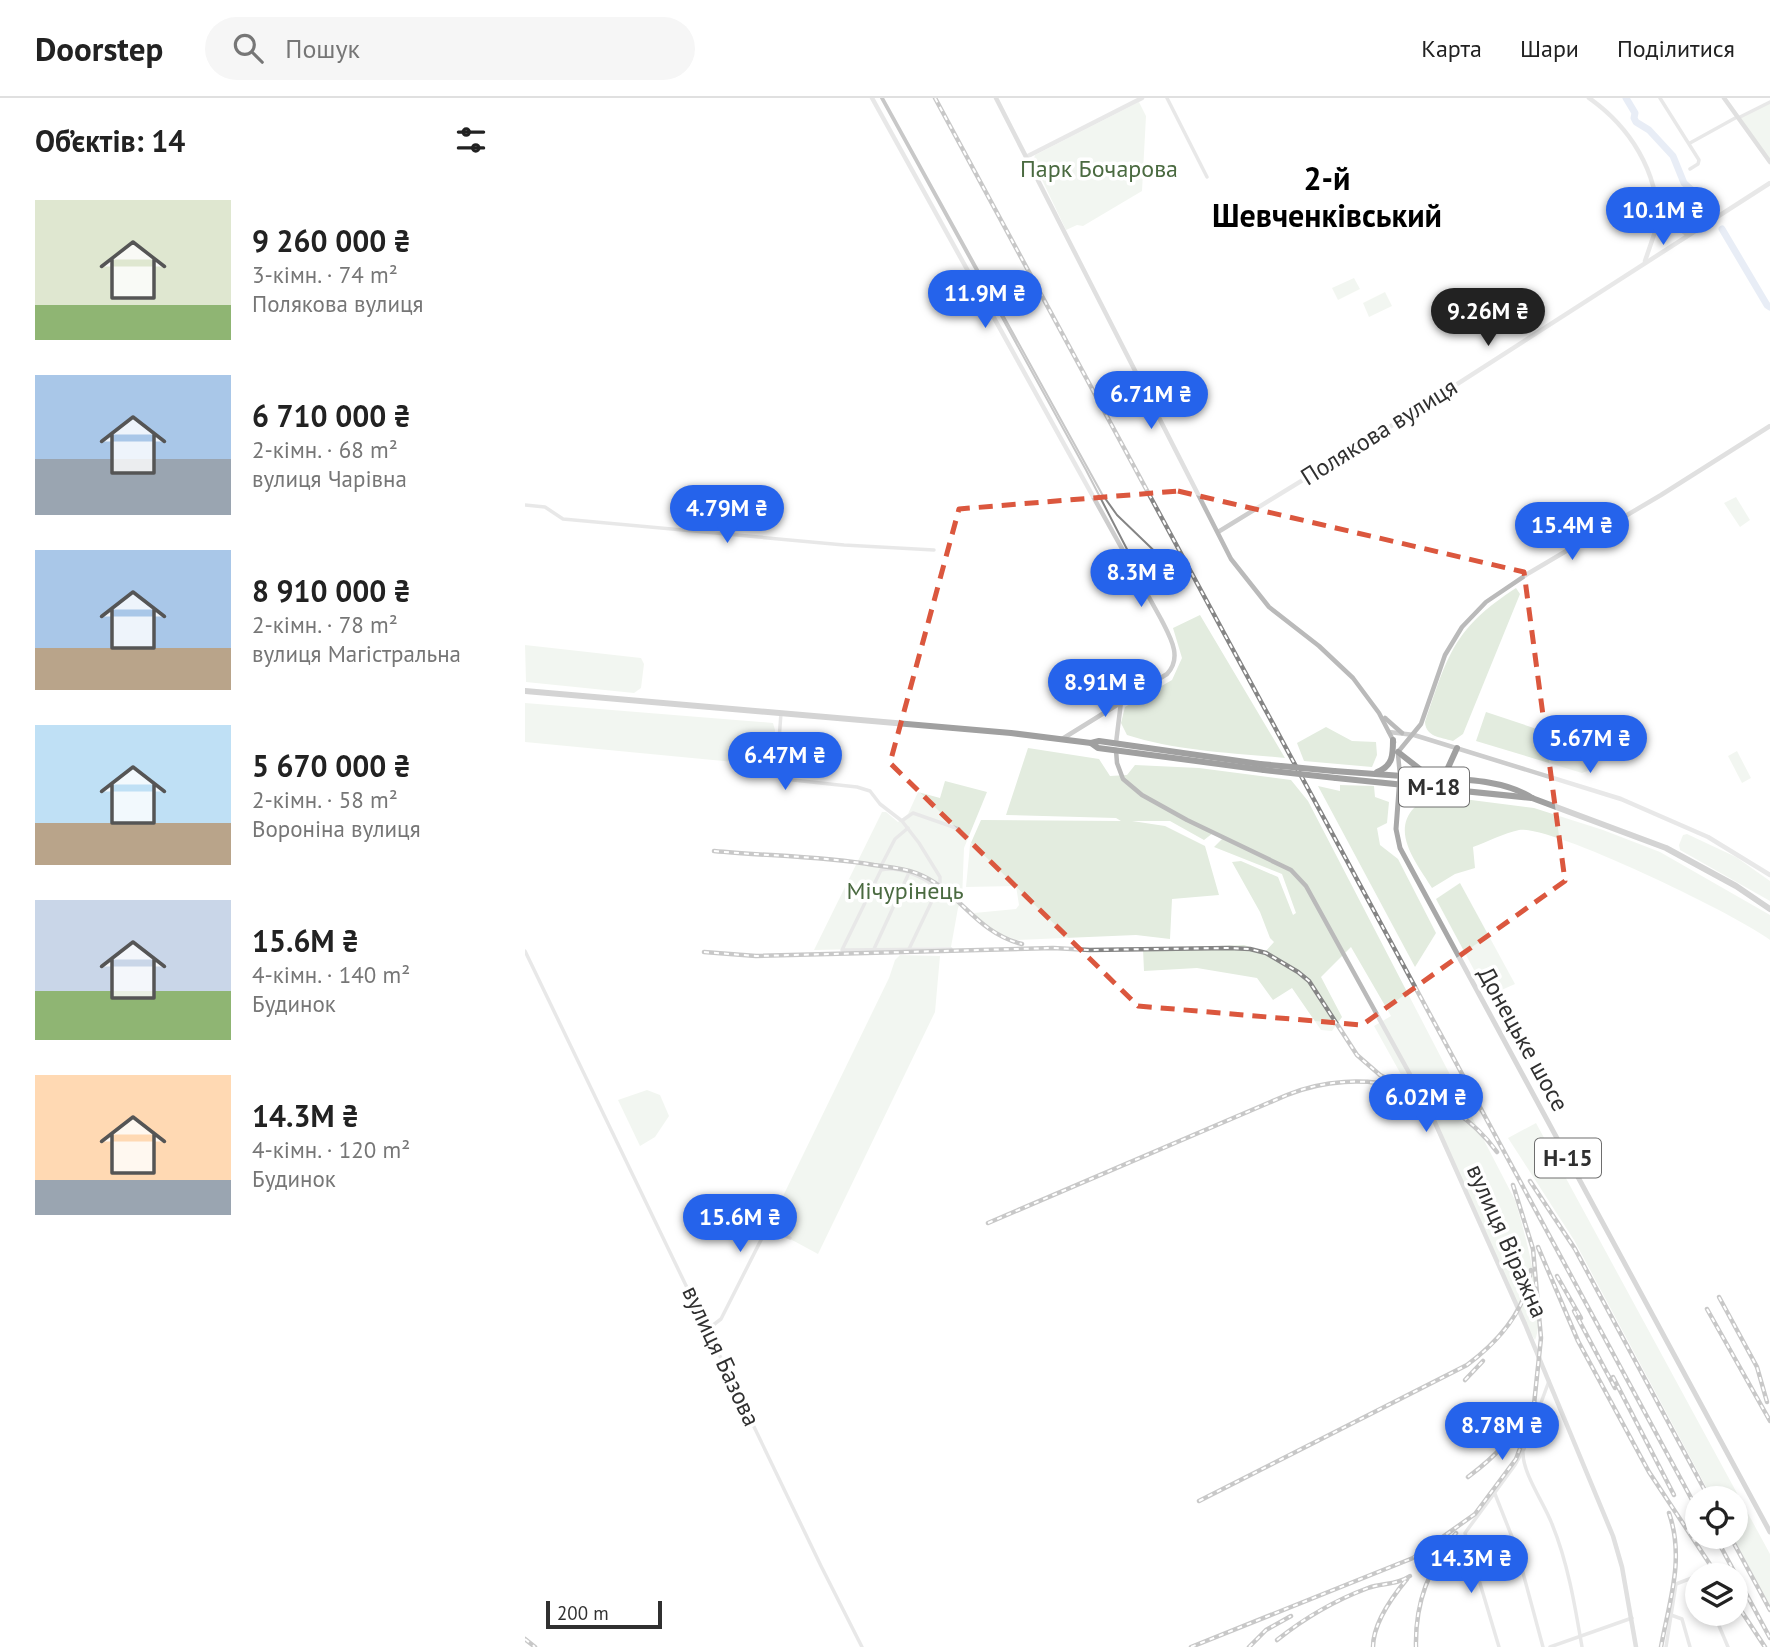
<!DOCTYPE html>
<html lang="uk">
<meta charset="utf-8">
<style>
:root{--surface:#fff;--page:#f6f6f6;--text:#222;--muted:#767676;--line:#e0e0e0;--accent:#2563eb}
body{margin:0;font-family:"PT Sans",sans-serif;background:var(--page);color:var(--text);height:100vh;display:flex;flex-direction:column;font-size:26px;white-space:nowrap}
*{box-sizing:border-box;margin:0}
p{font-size:23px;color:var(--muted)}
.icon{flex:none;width:38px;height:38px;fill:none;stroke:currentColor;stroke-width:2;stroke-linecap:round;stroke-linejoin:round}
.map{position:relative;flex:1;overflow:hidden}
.side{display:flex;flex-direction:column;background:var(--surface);width:525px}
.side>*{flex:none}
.tools{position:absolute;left:1160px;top:1388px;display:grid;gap:14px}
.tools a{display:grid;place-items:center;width:63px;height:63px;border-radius:50%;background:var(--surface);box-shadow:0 4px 10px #0003;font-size:35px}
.scale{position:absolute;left:21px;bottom:18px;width:116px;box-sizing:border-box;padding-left:7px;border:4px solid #303030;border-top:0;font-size:19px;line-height:24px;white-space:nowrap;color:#303030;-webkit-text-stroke:5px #fff;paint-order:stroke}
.price{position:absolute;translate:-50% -60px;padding:0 16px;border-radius:24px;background:var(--accent);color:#fff;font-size:23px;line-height:46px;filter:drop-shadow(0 2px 4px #0008)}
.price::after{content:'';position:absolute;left:50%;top:42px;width:21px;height:16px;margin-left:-10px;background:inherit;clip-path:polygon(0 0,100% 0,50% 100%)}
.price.on{background:#222;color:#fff}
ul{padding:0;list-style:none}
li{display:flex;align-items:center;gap:21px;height:175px;padding:0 35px}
li span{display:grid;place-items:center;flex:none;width:196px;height:140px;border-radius:0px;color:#555}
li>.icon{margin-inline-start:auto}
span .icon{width:84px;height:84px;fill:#fffc;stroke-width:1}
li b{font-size:30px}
h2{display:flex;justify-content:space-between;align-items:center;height:84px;padding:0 35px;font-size:30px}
header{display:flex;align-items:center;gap:42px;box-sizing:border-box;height:98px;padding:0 35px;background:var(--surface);border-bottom:2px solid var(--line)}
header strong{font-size:33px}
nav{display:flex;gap:38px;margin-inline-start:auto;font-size:24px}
.search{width:490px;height:63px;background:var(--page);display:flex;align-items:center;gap:18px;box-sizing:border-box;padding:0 24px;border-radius:38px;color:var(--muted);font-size:26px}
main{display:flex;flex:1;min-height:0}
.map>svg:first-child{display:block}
</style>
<header>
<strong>Doorstep</strong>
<div class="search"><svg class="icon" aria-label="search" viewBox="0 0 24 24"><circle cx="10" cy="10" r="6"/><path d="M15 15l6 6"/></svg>Пошук</div>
<nav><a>Карта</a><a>Шари</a><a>Поділитися</a></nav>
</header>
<main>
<section class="side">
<h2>Об’єктів: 14<svg class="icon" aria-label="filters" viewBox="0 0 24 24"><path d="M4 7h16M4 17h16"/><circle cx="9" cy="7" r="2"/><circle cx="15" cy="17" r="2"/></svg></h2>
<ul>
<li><span style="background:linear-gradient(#dfe7d0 75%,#8fb573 0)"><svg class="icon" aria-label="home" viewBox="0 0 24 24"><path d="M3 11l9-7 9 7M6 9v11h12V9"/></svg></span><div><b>9 260 000 ₴</b><p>3-кімн. · 74 m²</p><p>Полякова вулиця</p></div></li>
<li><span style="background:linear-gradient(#a9c7e8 60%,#9aa5b1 0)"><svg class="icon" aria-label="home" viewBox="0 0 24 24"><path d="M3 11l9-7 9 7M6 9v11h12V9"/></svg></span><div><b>6 710 000 ₴</b><p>2-кімн. · 68 m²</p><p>вулиця Чарівна</p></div></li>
<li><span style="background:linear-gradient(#a9c7e8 70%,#b9a48a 0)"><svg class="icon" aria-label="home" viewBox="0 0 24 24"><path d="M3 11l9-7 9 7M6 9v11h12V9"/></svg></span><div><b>8 910 000 ₴</b><p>2-кімн. · 78 m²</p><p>вулиця Магістральна</p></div></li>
<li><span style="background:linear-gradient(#bfe0f5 70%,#b9a48a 0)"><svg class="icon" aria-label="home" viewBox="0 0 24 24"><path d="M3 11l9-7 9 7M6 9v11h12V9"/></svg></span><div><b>5 670 000 ₴</b><p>2-кімн. · 58 m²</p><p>Вороніна вулиця</p></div></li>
<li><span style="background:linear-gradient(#c9d6e8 65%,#8fb573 0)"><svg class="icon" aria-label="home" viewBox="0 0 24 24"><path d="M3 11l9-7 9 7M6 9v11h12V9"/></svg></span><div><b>15.6M ₴</b><p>4-кімн. · 140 m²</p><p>Будинок</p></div></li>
<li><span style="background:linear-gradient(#ffd9b3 75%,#9aa5b1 0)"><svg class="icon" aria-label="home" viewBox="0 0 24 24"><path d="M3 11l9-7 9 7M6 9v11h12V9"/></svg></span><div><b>14.3M ₴</b><p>4-кімн. · 120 m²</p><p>Будинок</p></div></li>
</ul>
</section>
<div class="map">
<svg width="1245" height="1549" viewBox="0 0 1245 1549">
<rect width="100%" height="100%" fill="#fff"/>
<!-- green -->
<g fill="#e3ecdf">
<path d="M 614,4 L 621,18 L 617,93 L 558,128 L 552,127 L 541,132 L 508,63 L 510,57 Z"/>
<path d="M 1245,4 L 1245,64 L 1212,19 Z"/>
<path d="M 829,180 L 835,191 L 813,202 L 807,190 Z"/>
<path d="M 860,194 L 867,208 L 844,219 L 838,205 Z"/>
<path d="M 1211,399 L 1225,422 L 1215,429 L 1199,405 Z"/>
<path d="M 991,490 L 995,496 L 938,636 L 928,643 C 915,639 901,639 900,624 C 923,557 928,531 991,490 Z"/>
<path d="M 675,517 L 760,660 C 709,655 651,653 602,637 L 596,625 L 600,609 L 647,582 L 657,560 L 648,530 Z"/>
<path d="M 0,547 L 116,560 L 119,566 L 116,590 L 109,595 L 1,584 Z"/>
<path d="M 0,605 L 248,625 L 250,632 L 248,662 L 240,667 L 0,644 Z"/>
<path d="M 961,614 L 1066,649 L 1070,654 L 1065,672 L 1057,675 L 951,643 Z"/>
<path d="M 801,629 L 827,643 L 851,644 L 852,657 L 847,669 L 779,663 L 772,645 Z"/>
<path d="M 503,650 L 574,661 L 585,678 L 602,677 L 610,667 L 674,670 L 766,682 L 783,703 L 990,1102 C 999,1131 1022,1215 1010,1242 L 1000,1226 L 891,987 L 883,989 L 849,928 L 866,918 L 826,849 L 796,879 L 817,919 L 807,933 L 796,932 L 767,890 L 748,902 L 732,880 L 672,870 L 619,873 L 618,851 L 719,847 L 740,854 L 749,844 L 745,840 L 735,814 L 707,764 L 716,763 L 753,779 L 768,817 L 771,815 L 757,776 L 689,749 L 698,740 L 688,735 L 679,742 L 645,723 L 607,723 L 640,728 L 680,748 L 694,797 L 647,801 L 645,841 L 611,837 L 492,842 L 471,835 L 456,824 L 449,815 L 491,811 L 494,807 L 491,788 L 441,789 L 445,747 L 456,722 L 596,723 L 591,720 L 481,717 Z"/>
<path d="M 1212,653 L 1226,680 L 1217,685 L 1203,658 Z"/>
<path d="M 420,683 L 462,694 L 439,750 L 437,802 L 433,810 L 426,849 L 289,852 L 357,714 L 361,714 L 373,724 L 383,716 L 393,694 L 415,700 Z"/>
<path d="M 815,687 L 849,688 L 850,699 L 864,704 L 862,725 L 852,730 L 855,747 L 873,761 L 911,835 L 890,869 L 793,688 L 815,693 Z"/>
<path d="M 907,697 L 1009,710 L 1078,732 L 1135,754 L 1245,817 L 1245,842 C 1214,818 1027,727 994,732 C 979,735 962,744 948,749 L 950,770 L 930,776 L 907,790 C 894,768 865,735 889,710 C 894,705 901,701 907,697 Z"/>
<path d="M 1162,736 L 1211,759 L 1245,783 L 1245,803 L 1155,752 L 1154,747 L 1158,737 Z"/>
<path d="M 935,785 L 990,886 L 963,898 L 911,801 Z"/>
<path d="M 375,857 L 415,858 L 410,914 L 293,1156 L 243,1129 L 364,880 L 370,862 Z"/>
<path d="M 122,992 L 135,997 L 144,1018 L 130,1039 L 115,1048 L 93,1002 Z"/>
<path d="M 1011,1025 L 1245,1456 L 1245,1508 L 1208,1439 L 1211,1438 L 1211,1400 L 1187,1400 L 1049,1142 L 983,1040 Z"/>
</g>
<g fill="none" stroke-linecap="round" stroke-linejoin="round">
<!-- river -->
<g stroke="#cdd8eb" stroke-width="7">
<path d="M 1101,0 L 1110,15 L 1109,20 L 1111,24 L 1124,32 L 1148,58 L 1159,85 L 1188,111"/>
<path d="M 1197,131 L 1242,207 L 1245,209"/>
</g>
<!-- minor -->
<g stroke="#cdcdcd" stroke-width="3.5">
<path d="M 642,0 L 682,79"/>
<path d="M 1135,0 L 1174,62 L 1173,66 L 1165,71"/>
<path d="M 1213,20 L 1245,4"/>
<path d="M 1165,45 L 1212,19"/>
<path d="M 0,407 L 20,409 L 38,421 L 319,447 L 409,452"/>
<path d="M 256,615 L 252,669 L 259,681 L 332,689 L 345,693 L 355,706 L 377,723 L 394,745 L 415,779 L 415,786 L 384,851"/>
<path d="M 378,722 L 388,715 L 434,731"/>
<path d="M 357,766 L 370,741 L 383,730"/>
<path d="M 413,790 C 397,779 375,768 356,772 L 317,852 L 426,851"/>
<path d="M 349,851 L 383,777"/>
<path d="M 0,853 L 296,1468 L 337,1549"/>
<path d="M 183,1231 L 196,1221 L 239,1136 L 246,1132 L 265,1140"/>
<path d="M 998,1355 C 998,1376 1019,1405 1027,1426 C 1043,1465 1050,1508 1057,1549"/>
<path d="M 970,1396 L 991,1449 L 1018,1549"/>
<path d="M 1189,1516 L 1203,1549"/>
<path d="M 1146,1517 L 1157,1521 L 1165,1549"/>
<path d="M 974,1549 L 940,1435 L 990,1367 L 999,1351 L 1024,1283"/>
<path d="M 1025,1549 L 1107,1520"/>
<path d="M 1141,1549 L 1151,1486 L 1172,1478"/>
</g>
<!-- tertiary -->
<g stroke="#cdcdcd" stroke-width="4.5">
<path d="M 347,0 L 636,521 C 645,539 658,559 642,576 L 537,641"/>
<path d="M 1064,0 C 1105,29 1133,73 1133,125 L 1148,126 L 1163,137"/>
<path d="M 501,59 L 617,0"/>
<path d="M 1120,163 L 1133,125"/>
<path d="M 693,434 L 884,317 L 1245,85"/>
<path d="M 864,634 L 889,637 L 1096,701 L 1183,739 L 1245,777"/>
<path d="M 591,645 L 596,604"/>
</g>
<!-- secondary -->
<g stroke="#bababa" stroke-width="4.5">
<path d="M 471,0 L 706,461 L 744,509 L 794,548 L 828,580 L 854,615 L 869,644"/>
<path d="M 1199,0 L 1245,64"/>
<path d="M 860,620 L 877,635"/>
<path d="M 591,652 L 592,665 L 598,681 L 617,697 L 662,722 L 766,772 L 781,788 L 903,1009 L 1000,1226 L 1088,1438 L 1097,1469 L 1111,1549"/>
<path d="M 873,654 L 896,626 L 920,557 L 937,529 L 961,504 L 1004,475 L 1136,397 L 1245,328"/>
<path d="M 873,656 L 875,678"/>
</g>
<!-- primary -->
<path stroke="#a8a8a8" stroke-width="5" d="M 875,678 L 871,731 L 875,750 L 1245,1434"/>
<!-- trunk -->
<g stroke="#a0a0a0" stroke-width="6">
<path d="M 0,593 L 486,635 L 566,645 L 573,650 L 739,672"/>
<path d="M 566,645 L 574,643 L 735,666"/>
<path d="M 873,654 L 905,679"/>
<path d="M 809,673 C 837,675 864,677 891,679 C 928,682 975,679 1007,700 L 1141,750 L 1211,788 L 1245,811"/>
<path d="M 852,674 C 868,668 868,657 868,642"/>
<path d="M 811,680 L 1007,700"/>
<path d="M 914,680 L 922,672 L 932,650"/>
</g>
<!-- tram -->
<path stroke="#858585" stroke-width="2" d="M 356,0 L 561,372 L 620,486 C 632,494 643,491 649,478 L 646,469 L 592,417 L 577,396 L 358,0"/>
<defs>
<g id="rail">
<path d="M 410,0 L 1172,1411"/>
<path d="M 189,753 C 242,758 296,758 349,767 C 363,769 378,770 391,775 C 434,791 449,834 497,846"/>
<path d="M 179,854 L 231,858 L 528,850 L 565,852 L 704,850 L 725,851 L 741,855 L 773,874 L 784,883 L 832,957 L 855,977 L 879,989"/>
<path d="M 1005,1083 L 1050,1151 L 1184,1400"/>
<path d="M 463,1125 L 762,997 C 836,967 924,988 972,1054"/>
<path d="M 1013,1149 L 1053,1243 L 1124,1374 L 1192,1477"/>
<path d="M 1032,1178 L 1056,1220"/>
<path d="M 1194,1199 L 1232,1269 L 1242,1304"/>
<path d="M 1182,1211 L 1245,1323"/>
<path d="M 1049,1213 L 1090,1290"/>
<path d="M 1088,1279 L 1149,1397"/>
<path d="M 940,1282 L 958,1263"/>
<path d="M 943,1379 C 971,1358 987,1342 1000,1309"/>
<path d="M 674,1403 L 942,1267 C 974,1243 1001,1213 1006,1172"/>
<path d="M 1190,1438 L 1245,1540"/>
<path d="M 1205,1438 L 1245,1512"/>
<path d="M 1211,1505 L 1240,1549"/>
<path d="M 0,1541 L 10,1549"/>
<path d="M 752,1542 C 781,1519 808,1503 843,1490 C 857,1485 872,1487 885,1478"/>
<path d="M 666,1549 L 888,1460 L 950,1416 L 991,1361 L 1008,1316 L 1016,1240 L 1008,1151 L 988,1087"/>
<path d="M 724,1549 L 741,1532 L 766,1518"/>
<path d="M 848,1549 C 848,1526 867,1499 882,1481"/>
<path d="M 891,1549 C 890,1504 904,1470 931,1435"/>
<path d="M 1136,1549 C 1144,1504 1160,1461 1144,1415"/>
</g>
</defs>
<!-- rail casing -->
<use href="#rail" stroke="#858585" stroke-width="4.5"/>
<!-- rail -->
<use href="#rail" stroke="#fff" stroke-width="2" stroke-dasharray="5" stroke-linecap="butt"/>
<!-- trunk-bridge -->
<g stroke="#a0a0a0" stroke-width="6">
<path d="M 735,666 L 809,673"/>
<path d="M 739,672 L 811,680"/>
</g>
</g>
<!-- marked area -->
<path d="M0 0H1245V1549H0ZM 653,393 L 999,474 L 1040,783 L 837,927 L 613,908 L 365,665 L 434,411 Z" fill="#fff" fill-opacity=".55" fill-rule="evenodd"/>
<path fill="none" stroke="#db573e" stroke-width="5" stroke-dasharray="14 9" stroke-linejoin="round" d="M 653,393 L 999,474 L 1040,783 L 837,927 L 613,908 L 365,665 L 434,411 Z"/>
<g text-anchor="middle" stroke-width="7" stroke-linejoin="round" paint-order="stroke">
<!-- shield labels -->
<g fill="#fff" stroke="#6e6e6e" stroke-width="2">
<rect x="874" y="669.5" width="70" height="39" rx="5"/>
<rect x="1010" y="1040.5" width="66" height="39" rx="5"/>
</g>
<g font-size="23" font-weight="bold" fill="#303030">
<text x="909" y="697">М-18</text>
<text x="1043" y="1068">Н-15</text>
</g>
<!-- park labels -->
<g font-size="24" fill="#4a6a40" stroke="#fff">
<text x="574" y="79">Парк Бочарова</text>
<text x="380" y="801">Мічурінець</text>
</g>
<!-- street labels -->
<g font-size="24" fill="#303030" stroke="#fff">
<text transform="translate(854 334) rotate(-32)" y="8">Полякова вулиця</text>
<text transform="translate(998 941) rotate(61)" y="8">Донецьке шосе</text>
<text transform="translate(982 1143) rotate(66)" y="8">вулиця Віражна</text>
<text transform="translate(196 1258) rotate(65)" y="8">вулиця Базова</text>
</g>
<!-- district labels -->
<g font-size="32" font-weight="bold" fill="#000" stroke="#fff">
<text x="802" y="92">2-й<tspan x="802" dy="37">Шевченківський</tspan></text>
</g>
</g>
</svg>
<div class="tools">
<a><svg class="icon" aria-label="locate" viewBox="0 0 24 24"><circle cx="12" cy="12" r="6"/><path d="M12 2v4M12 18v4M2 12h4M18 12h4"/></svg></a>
<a><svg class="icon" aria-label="layers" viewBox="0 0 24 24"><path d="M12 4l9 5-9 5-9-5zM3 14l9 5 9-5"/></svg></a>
</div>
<div class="scale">200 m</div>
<b class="price" style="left:1138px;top:149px">10.1M ₴</b>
<b class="price" style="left:460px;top:232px">11.9M ₴</b>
<b class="price on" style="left:963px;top:250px">9.26M ₴</b>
<b class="price" style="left:626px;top:333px">6.71M ₴</b>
<b class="price" style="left:202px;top:447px">4.79M ₴</b>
<b class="price" style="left:1047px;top:464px">15.4M ₴</b>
<b class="price" style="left:616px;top:511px">8.3M ₴</b>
<b class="price" style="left:580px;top:621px">8.91M ₴</b>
<b class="price" style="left:1065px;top:677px">5.67M ₴</b>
<b class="price" style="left:260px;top:694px">6.47M ₴</b>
<b class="price" style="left:901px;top:1036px">6.02M ₴</b>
<b class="price" style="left:215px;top:1156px">15.6M ₴</b>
<b class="price" style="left:977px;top:1364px">8.78M ₴</b>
<b class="price" style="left:946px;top:1497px">14.3M ₴</b>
</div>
</main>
